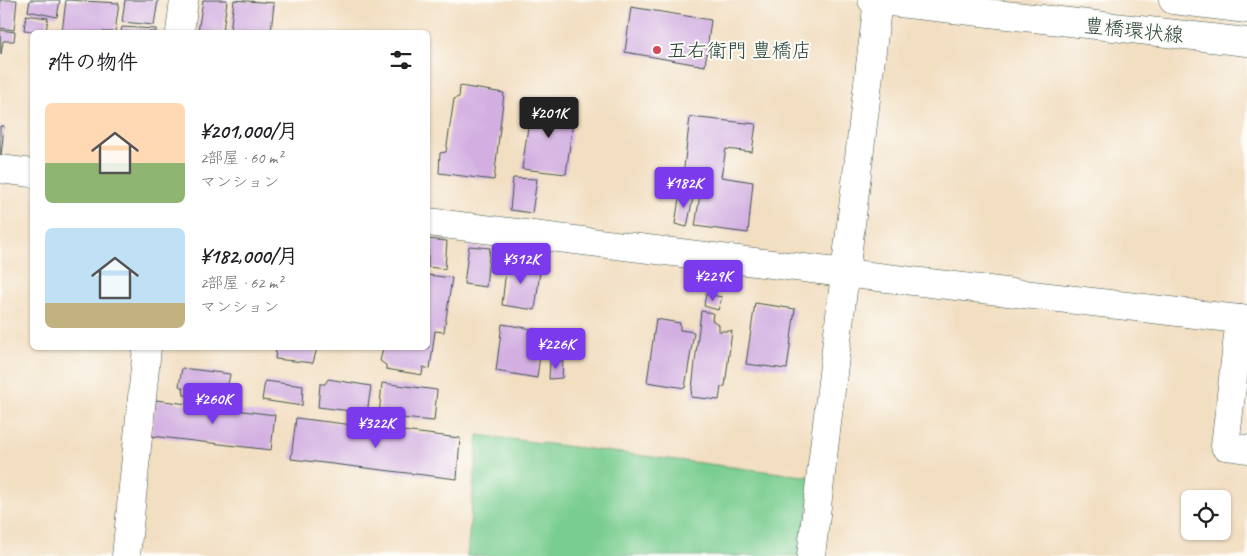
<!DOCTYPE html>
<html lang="ja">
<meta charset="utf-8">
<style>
:root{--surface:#fff;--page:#f6f6f6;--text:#202124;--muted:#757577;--accent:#7c3aed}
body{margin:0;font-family:Caveat,"Klee One",sans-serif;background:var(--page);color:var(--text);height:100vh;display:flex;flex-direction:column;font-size:19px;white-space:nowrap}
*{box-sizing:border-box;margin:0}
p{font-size:16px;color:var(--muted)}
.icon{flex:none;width:28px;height:28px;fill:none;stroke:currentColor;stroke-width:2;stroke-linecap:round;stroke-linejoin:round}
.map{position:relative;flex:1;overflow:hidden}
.drawer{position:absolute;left:30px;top:30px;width:400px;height:320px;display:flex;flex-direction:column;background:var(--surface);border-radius:8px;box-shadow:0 1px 4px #0004}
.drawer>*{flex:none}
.buttons{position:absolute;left:1181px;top:490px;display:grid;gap:10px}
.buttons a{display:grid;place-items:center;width:50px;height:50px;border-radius:8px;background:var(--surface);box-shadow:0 1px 4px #0004;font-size:25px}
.price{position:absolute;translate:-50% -42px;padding:0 11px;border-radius:5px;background:var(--accent);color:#fff;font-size:16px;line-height:32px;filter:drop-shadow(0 1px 2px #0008)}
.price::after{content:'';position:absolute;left:50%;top:30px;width:15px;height:11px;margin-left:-8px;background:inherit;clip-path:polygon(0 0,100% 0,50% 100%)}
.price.active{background:#222;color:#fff}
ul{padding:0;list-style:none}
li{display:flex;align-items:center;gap:15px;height:125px;padding:0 15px}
li span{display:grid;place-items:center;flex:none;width:140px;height:100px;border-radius:8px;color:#555}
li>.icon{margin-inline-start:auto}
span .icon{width:60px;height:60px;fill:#fffc;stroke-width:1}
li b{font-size:21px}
h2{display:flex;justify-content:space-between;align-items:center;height:60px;padding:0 15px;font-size:21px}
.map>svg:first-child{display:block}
</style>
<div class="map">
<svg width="1247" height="556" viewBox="0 0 1247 556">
<rect width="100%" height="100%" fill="#fdfcf7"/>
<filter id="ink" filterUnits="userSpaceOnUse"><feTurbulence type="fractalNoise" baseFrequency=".02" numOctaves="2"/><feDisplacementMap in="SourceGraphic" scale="10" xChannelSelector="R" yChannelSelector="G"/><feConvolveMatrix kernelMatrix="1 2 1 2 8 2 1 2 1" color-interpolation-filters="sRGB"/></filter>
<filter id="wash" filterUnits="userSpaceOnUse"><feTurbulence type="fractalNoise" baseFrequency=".0096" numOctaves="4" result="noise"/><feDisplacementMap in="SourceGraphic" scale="20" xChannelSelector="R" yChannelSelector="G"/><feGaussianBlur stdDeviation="1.12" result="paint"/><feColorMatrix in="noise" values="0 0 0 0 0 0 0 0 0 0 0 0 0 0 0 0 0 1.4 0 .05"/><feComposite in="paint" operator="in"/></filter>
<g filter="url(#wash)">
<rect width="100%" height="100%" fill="#f2dec1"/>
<!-- green -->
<path fill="#79cd90" stroke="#4c8562" d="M 478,435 L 812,477 L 803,556 L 467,556 Z"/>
<g id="blocks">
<!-- building -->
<g fill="#d2aee1">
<path d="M 0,0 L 17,0 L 14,30 L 0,28 Z"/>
<path d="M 30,0 L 60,0 L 57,17 L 28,11 Z"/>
<path d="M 66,0 L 119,3 L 115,32 L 62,32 Z"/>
<path d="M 125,0 L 158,0 L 154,25 L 122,22 Z"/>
<path d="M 203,0 L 227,0 L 223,32 L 198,32 Z"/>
<path d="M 234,0 L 274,3 L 271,32 L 230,32 Z"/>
<path d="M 631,7 L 711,20 L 705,66 L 625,52 Z"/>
<path d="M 26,15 L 48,18 L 46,32 L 24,30 Z"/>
<path d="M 122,27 L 156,29 L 156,32 L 121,32 Z"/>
<path d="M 0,30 L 15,32 L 14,41 L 3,41 L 1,54 Z"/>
<path d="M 460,86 L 504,93 L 494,180 L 439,173 L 440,153 L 446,152 L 454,99 L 459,97 Z"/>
<path d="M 538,102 L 575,107 L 566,174 L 522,169 L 530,113 L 537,113 Z"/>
<path d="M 690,117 L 756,124 L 752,152 L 726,149 L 721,177 L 753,182 L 748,233 L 695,226 L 701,189 L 682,184 Z"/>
<path d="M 0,126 L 4,126 L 1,155 L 0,155 Z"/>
<path d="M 513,178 L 537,179 L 532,213 L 510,210 Z"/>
<path d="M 680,192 L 694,193 L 687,227 L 675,224 Z"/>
<path d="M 428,239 L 447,241 L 445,269 L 428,267 Z"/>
<path d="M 469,246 L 490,248 L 486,287 L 464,284 Z"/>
<path d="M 507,261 L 541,264 L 535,310 L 502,305 Z"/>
<path d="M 428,275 L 452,278 L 444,332 L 435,331 L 430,369 L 423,367 L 422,375 L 386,369 L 386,365 L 380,361 L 383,348 L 428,348 Z"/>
<path d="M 706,294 L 722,297 L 718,310 L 704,306 Z"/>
<path d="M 755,303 L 795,309 L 787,369 L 746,364 Z"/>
<path d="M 701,311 L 713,313 L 712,320 L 719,325 L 719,331 L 732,331 L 725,386 L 721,387 L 719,400 L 691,397 Z"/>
<path d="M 656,319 L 680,323 L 680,330 L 694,332 L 685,388 L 647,382 Z"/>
<path d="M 502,324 L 539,330 L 536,344 L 541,347 L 537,378 L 496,371 Z"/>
<path d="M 276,348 L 317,348 L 313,363 L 275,359 Z"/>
<path d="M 563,361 L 562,378 L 549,379 L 550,362 Z"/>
<path d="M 182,368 L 230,374 L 225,400 L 184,395 L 183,388 L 179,386 Z"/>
<path d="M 328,379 L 371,386 L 367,413 L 318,407 L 320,384 L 325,384 Z"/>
<path d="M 265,381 L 303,386 L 302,406 L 262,400 Z"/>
<path d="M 382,383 L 437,390 L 434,421 L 379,416 Z"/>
<path d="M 156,400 L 275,415 L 271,450 L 151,436 Z"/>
<path d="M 296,418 L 460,438 L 457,479 L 291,459 Z"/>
</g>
</g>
</g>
<g filter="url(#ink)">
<use href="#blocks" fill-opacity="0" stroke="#3f5549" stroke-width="1"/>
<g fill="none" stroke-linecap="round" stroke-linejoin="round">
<defs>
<g id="minor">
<path d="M 180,32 L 184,0"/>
<path d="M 0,169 L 32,173"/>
<path d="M 428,222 L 844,273 L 1247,320"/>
<path d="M 1240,319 L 1225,446 L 1247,449"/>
<path d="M 126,556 L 147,348"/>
<path d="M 811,556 L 878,0"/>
</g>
<g id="major">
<path d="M 872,0 L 1247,42"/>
<path d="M 1173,0 L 1247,9"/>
</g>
</defs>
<!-- minor casing -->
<use href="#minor" stroke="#3f5549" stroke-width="29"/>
<!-- major casing -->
<use href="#major" stroke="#3f5549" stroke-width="29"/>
<!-- minor -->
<use href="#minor" stroke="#fff" stroke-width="28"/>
<!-- major -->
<use href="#major" stroke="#fff" stroke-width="28"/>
</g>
</g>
<!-- markers -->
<circle fill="#d1495b" stroke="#fdfcf7" stroke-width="2" cx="657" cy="50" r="5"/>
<g text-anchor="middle" stroke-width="4" stroke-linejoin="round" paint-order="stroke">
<!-- street labels -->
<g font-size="20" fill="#1f3d34" stroke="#fdfcf7">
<text transform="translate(1134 30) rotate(6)" y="7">豊橋環状線</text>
</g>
<!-- poi labels -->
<g font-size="20" fill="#1f3d34" stroke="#fdfcf7" text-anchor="start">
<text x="667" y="57">五右衛門 豊橋店</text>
</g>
</g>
</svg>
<div class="buttons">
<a><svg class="icon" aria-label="locate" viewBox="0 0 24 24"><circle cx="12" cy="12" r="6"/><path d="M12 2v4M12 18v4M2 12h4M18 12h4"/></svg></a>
</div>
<b class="price active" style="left:549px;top:139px">¥201K</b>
<b class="price" style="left:684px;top:209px">¥182K</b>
<b class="price" style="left:521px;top:285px">¥512K</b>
<b class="price" style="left:713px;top:302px">¥229K</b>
<b class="price" style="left:556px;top:370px">¥226K</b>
<b class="price" style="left:213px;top:425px">¥260K</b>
<b class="price" style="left:376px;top:449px">¥322K</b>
<section class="drawer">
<h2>7件の物件<svg class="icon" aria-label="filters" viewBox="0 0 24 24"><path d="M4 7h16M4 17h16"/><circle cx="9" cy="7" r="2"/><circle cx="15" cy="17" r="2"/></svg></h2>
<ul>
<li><span style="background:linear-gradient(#ffd9b3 60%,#8fb573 0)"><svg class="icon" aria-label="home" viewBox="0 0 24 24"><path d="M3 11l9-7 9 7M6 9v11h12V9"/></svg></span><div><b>¥201,000/月</b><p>2部屋 · 60 m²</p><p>マンション</p></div></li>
<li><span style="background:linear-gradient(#bfe0f5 75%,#c2b280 0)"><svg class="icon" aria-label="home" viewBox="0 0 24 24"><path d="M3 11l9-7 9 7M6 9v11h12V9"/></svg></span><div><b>¥182,000/月</b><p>2部屋 · 62 m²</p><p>マンション</p></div></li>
</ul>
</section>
</div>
